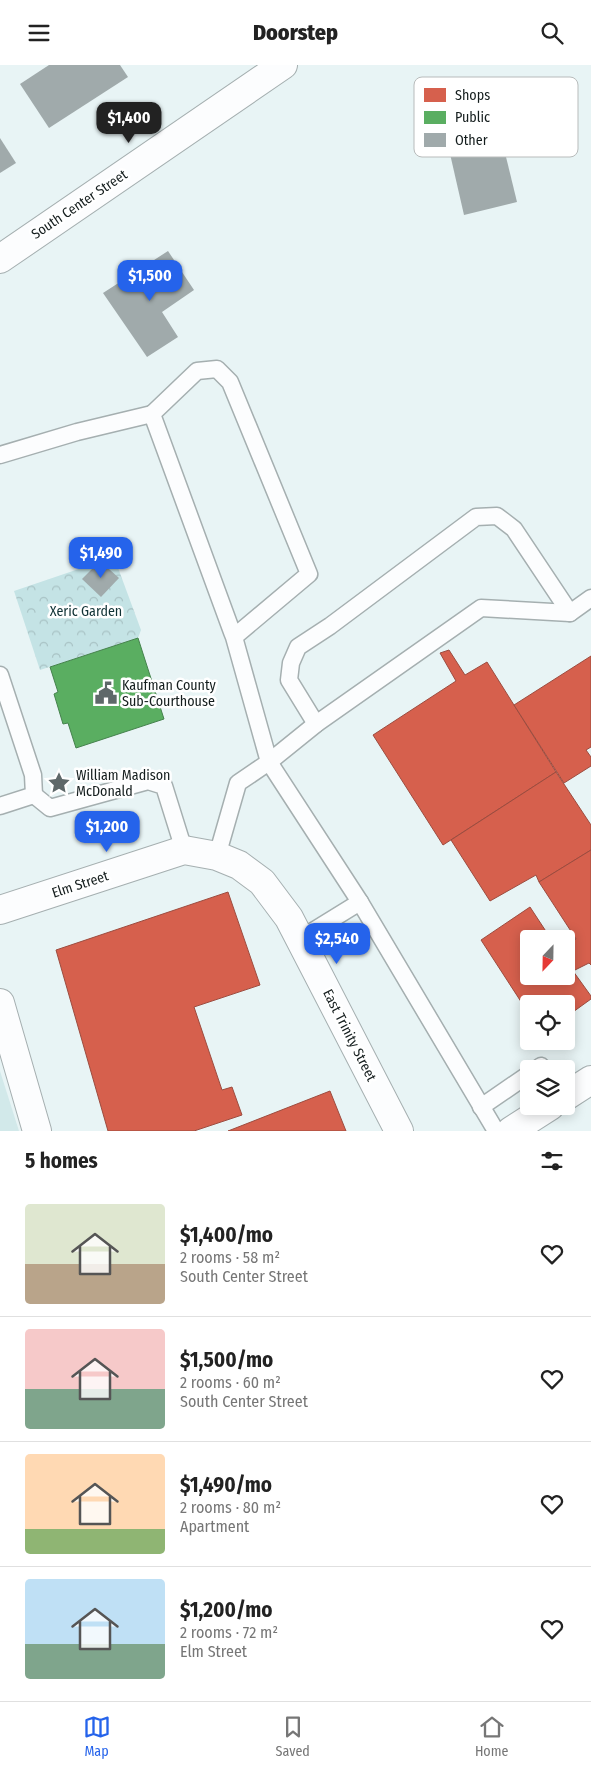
<!DOCTYPE html>
<meta charset="utf-8">
<style>
:root{--surface:#fff;--page:#f6f6f6;--text:#222;--muted:#767676;--line:#e0e0e0;--accent:#2563eb}
body{margin:0;font-family:"Fira Sans Condensed",sans-serif;background:var(--page);color:var(--text);height:100vh;display:flex;flex-direction:column;font-size:19px;white-space:nowrap}
*{box-sizing:border-box;margin:0}
p{font-size:16px;color:var(--muted)}
.icon{flex:none;width:28px;height:28px;fill:none;stroke:currentColor;stroke-width:2;stroke-linecap:round;stroke-linejoin:round}
.map{position:relative;height:1066px;overflow:hidden}
.panel{display:flex;flex-direction:column;background:var(--surface);flex:1}
.panel>*{flex:none}
.needle{width:32px;rotate:202deg}
.buttons{position:absolute;left:520px;top:865px;display:grid;gap:10px}
.buttons a{display:grid;place-items:center;width:55px;height:55px;border-radius:5px;background:var(--surface);box-shadow:0 2px 12px #0003;font-size:25px}
.price{position:absolute;translate:-50% -42px;padding:0 11px;border-radius:10px;background:var(--accent);color:#fff;font-size:16px;line-height:32px;filter:drop-shadow(0 1px 2px #0008)}
.price::after{content:'';position:absolute;left:50%;top:30px;width:15px;height:11px;margin-left:-8px;background:inherit;clip-path:polygon(0 0,100% 0,50% 100%)}
.price.active{background:#222;color:#fff}
ul{padding:0;list-style:none}
li{display:flex;align-items:center;gap:15px;height:125px;padding:0 25px}
li+li{border-top:1px solid var(--line)}
li span{display:grid;place-items:center;flex:none;width:140px;height:100px;border-radius:5px;color:#555}
li>.icon{margin-inline-start:auto}
span .icon{width:60px;height:60px;fill:#fffc;stroke-width:1}
li b{font-size:21px}
h2{display:flex;justify-content:space-between;align-items:center;height:60px;padding:0 25px;font-size:21px}
header{display:flex;justify-content:space-between;align-items:center;height:65px;padding:0 25px;background:var(--surface);font-size:22px;font-weight:800}
.menu{display:flex;justify-content:space-around;align-items:center;height:70px;border-top:1px solid var(--line);background:var(--surface);font-size:14px;color:var(--muted)}
.menu a{display:grid;justify-items:center;gap:2px}
.menu .active{color:var(--accent)}
.map>svg:first-child{display:block}
</style>
<header><svg class="icon" aria-label="menu" viewBox="0 0 24 24"><path d="M4 6h16M4 12h16M4 18h16"/></svg>Doorstep<svg class="icon" aria-label="search" viewBox="0 0 24 24"><circle cx="10" cy="10" r="6"/><path d="M15 15l6 6"/></svg></header>
<div class="map">
<svg width="591" height="1066" viewBox="0 0 591 1066">
<defs>
<pattern id="park-crowns" width="20" height="18" patternUnits="userSpaceOnUse" patternTransform="scale(1.25)"><rect width="20" height="18" fill="#c4e3e5"/><path d="M2 6a3 3 0 1 1 6 0M12 15a3 3 0 1 1 6 0" fill="none" stroke="#a8c2c4"/></pattern>
</defs>
<rect width="100%" height="100%" fill="#e8f4f5"/>
<!-- built -->
<path fill="#d2e9ea" d="M 0,1006 L 19,1066 L 0,1066 Z"/>
<!-- park -->
<path fill="url(#park-crowns)" d="M 114,492 L 141,565 L 138,573 L 40,605 L 14,526 Z"/>
<!-- shops -->
<g fill="#d6604d" stroke="#9c4c3f">
<path d="M 449,585 L 465,610 L 487,597 L 556,707 L 443,780 L 373,670 L 456,616 L 440,588 Z"/>
<path d="M 591,591 L 591,682 L 586,685 L 591,692 L 591,701 L 564,718 L 514,640 Z"/>
<path d="M 556,707 L 591,760 L 591,785 L 539,817 L 536,810 L 490,836 L 451,775 Z"/>
<path d="M 591,785 L 591,900 L 589,898 L 573,906 L 591,931 L 591,934 L 566,952 L 566,939 L 529,939 L 529,949 L 481,875 L 530,842 L 551,874 L 529,874 L 529,911 L 566,911 L 566,880 L 576,874 L 539,817 Z"/>
<path d="M 228,827 L 260,920 L 194,942 L 222,1025 L 232,1022 L 242,1050 L 194,1066 L 108,1066 L 56,885 Z"/>
<path d="M 330,1026 L 346,1066 L 228,1066 Z"/>
</g>
<!-- public -->
<path fill="#5aae61" stroke="#45824d" d="M 138,573 L 164,654 L 76,683 L 68,658 L 63,659 L 54,629 L 58,627 L 50,602 Z"/>
<!-- building -->
<g fill="#a0aaab">
<path d="M 49,0 L 120,0 L 128,12 L 49,63 L 20,19 Z"/>
<path d="M 497,55 L 517,137 L 464,150 L 445,67 Z"/>
<path d="M 0,73 L 16,98 L 0,108 Z"/>
<path d="M 168,186 L 194,225 L 162,247 L 178,272 L 147,292 L 103,228 Z"/>
<path d="M 100,496 L 119,513 L 101,532 L 82,514 Z"/>
</g>
<g fill="none" stroke-linecap="round" stroke-linejoin="round">
<defs>
<g id="service">
<path d="M 0,390 L 77,367 L 152,349"/>
<path d="M 234,572 L 309,509 L 230,317 L 217,304 L 197,306 L 152,349 L 232,567 L 234,572 L 269,697 L 360,837"/>
<path d="M 0,610 L 33,710 L 34,730 L 0,741"/>
<path d="M 316,659 L 289,615 L 291,598 L 298,582 L 330,561 L 476,452 L 497,451 L 514,464 L 570,548 L 591,533"/>
<path d="M 34,730 L 50,743 L 148,716 L 164,721 L 184,785"/>
<path d="M 217,791 L 238,718 L 269,697 L 316,659 L 481,543 L 570,548"/>
<path d="M 300,874 L 360,837 L 496,1066"/>
<path d="M 537,1004 L 541,1001 L 543,1004"/>
<path d="M 481,1042 L 529,1009"/>
</g>
<g id="minor">
<path d="M 0,194 L 283,0"/>
<path d="M 0,845 L 184,785 L 217,791 L 239,800 L 262,817 L 289,853 L 399,1066"/>
<path d="M 0,938 L 37,1066"/>
</g>
<g id="secondary">
<path d="M 566,1031 L 591,1015"/>
<path d="M 511,1066 L 550,1041"/>
</g>
</defs>
<!-- service casing -->
<use href="#service" stroke="#a5afb0" stroke-width="19"/>
<!-- minor casing -->
<use href="#minor" stroke="#a5afb0" stroke-width="30"/>
<!-- secondary casing -->
<use href="#secondary" stroke="#a5afb0" stroke-width="30"/>
<!-- service -->
<use href="#service" stroke="#fcfdfe" stroke-width="16"/>
<!-- minor -->
<use href="#minor" stroke="#fcfdfe" stroke-width="28"/>
<!-- secondary -->
<use href="#secondary" stroke="#fcfdfe" stroke-width="28"/>
</g>
<!-- icons -->
<defs>
<symbol id="civic-bare" viewBox="-9 -9 18 18"><path d="M-.6-6.5H3V-4.5H.6V-3L4-1V1h2V6H-6V1h2V-1L-.6-3ZM-1.2 2.5V6h2.4V2.5Z" fill="#5e6869" stroke="#fff" stroke-width="2.5" paint-order="stroke"/></symbol>
<symbol id="sight-bare" viewBox="-9 -9 18 18"><path d="M0-6L1.8-2.2L6-1.7L2.9 1.2L3.7 5.4L0 3.3L-3.7 5.4L-2.9 1.2L-6-1.7L-1.8-2.2Z" fill="#5e6869" stroke="#fff" stroke-width="2.5" paint-order="stroke"/></symbol>
</defs>
<g fill-rule="evenodd">
<use href="#civic-bare" x="90" y="612" width="32" height="32"/>
<use href="#sight-bare" x="43" y="702" width="32" height="32"/>
</g>
<g text-anchor="middle" stroke-width="5" stroke-linejoin="round" paint-order="stroke">
<!-- street labels -->
<g font-size="14" fill="#141d1d" stroke="#fff">
<text transform="translate(79 139) rotate(-34)" y="5">South Center Street</text>
<text transform="translate(80 819) rotate(-18)" y="5">Elm Street</text>
<text transform="translate(350 970) rotate(63)" y="5">East Trinity Street</text>
</g>
<!-- park labels -->
<g font-size="14" fill="#113336" stroke="#fff">
<text x="86" y="551">Xeric Garden</text>
</g>
<!-- poi labels -->
<g font-size="14" fill="#141d1d" stroke="#fff" text-anchor="start">
<text x="122" y="625">Kaufman County<tspan x="122" dy="16">Sub-Courthouse</tspan></text>
<text x="76" y="715">William Madison<tspan x="76" dy="16">McDonald</tspan></text>
</g>
</g>
<!-- legend -->
<rect x="414" y="12" width="164" height="80" rx="8" fill="#fff" stroke="#b8bbbb" stroke-width="1"/>
<rect x="424" y="23" width="22" height="14" fill="#d6604d"/>
<rect x="424" y="46" width="22" height="13" fill="#5aae61"/>
<rect x="424" y="68" width="22" height="14" fill="#a0aaab"/>
<g font-size="14" fill="#141d1d">
<text x="455" y="35">Shops</text>
<text x="455" y="57">Public</text>
<text x="455" y="80">Other</text>
</g>
</svg>
<div class="buttons">
<a><svg class="needle" viewBox="-14 -14 28 28"><path d="M0-13l5 13h-10z" fill="#e53935"/><path d="M0 13l5-13h-10z" fill="#767676"/></svg></a>
<a><svg class="icon" aria-label="locate" viewBox="0 0 24 24"><circle cx="12" cy="12" r="6"/><path d="M12 2v4M12 18v4M2 12h4M18 12h4"/></svg></a>
<a><svg class="icon" aria-label="layers" viewBox="0 0 24 24"><path d="M12 4l9 5-9 5-9-5zM3 14l9 5 9-5"/></svg></a>
</div>
<b class="price active" style="left:129px;top:79px">$1,400</b>
<b class="price" style="left:150px;top:237px">$1,500</b>
<b class="price" style="left:101px;top:514px">$1,490</b>
<b class="price" style="left:107px;top:788px">$1,200</b>
<b class="price" style="left:337px;top:900px">$2,540</b>
</div>
<section class="panel">
<h2>5 homes<svg class="icon" aria-label="filters" viewBox="0 0 24 24"><path d="M4 7h16M4 17h16"/><circle cx="9" cy="7" r="2"/><circle cx="15" cy="17" r="2"/></svg></h2>
<ul>
<li><span style="background:linear-gradient(#dfe7d0 60%,#b9a48a 0)"><svg class="icon" aria-label="home" viewBox="0 0 24 24"><path d="M3 11l9-7 9 7M6 9v11h12V9"/></svg></span><div><b>$1,400/mo</b><p>2 rooms · 58 m²</p><p>South Center Street</p></div><svg class="icon" aria-label="heart" viewBox="0 0 24 24"><path d="M12 20l-8-8c-3-5 5-10 8-4 3-6 11-1 8 4z"/></svg></li>
<li><span style="background:linear-gradient(#f6c9c9 60%,#7fa58c 0)"><svg class="icon" aria-label="home" viewBox="0 0 24 24"><path d="M3 11l9-7 9 7M6 9v11h12V9"/></svg></span><div><b>$1,500/mo</b><p>2 rooms · 60 m²</p><p>South Center Street</p></div><svg class="icon" aria-label="heart" viewBox="0 0 24 24"><path d="M12 20l-8-8c-3-5 5-10 8-4 3-6 11-1 8 4z"/></svg></li>
<li><span style="background:linear-gradient(#ffd9b3 75%,#8fb573 0)"><svg class="icon" aria-label="home" viewBox="0 0 24 24"><path d="M3 11l9-7 9 7M6 9v11h12V9"/></svg></span><div><b>$1,490/mo</b><p>2 rooms · 80 m²</p><p>Apartment</p></div><svg class="icon" aria-label="heart" viewBox="0 0 24 24"><path d="M12 20l-8-8c-3-5 5-10 8-4 3-6 11-1 8 4z"/></svg></li>
<li><span style="background:linear-gradient(#bfe0f5 65%,#7fa58c 0)"><svg class="icon" aria-label="home" viewBox="0 0 24 24"><path d="M3 11l9-7 9 7M6 9v11h12V9"/></svg></span><div><b>$1,200/mo</b><p>2 rooms · 72 m²</p><p>Elm Street</p></div><svg class="icon" aria-label="heart" viewBox="0 0 24 24"><path d="M12 20l-8-8c-3-5 5-10 8-4 3-6 11-1 8 4z"/></svg></li>
</ul>
</section>
<nav class="menu">
<a class="active"><svg class="icon" aria-label="map" viewBox="0 0 24 24"><path d="M3 6l6-2 6 2 6-2v14l-6 2-6-2-6 2zM9 4v14M15 6v14"/></svg>Map</a>
<a><svg class="icon" aria-label="saved" viewBox="0 0 24 24"><path d="M7 4h10v16l-5-4-5 4z"/></svg>Saved</a>
<a><svg class="icon" aria-label="home" viewBox="0 0 24 24"><path d="M3 11l9-7 9 7M6 9v11h12V9"/></svg>Home</a>
</nav>
